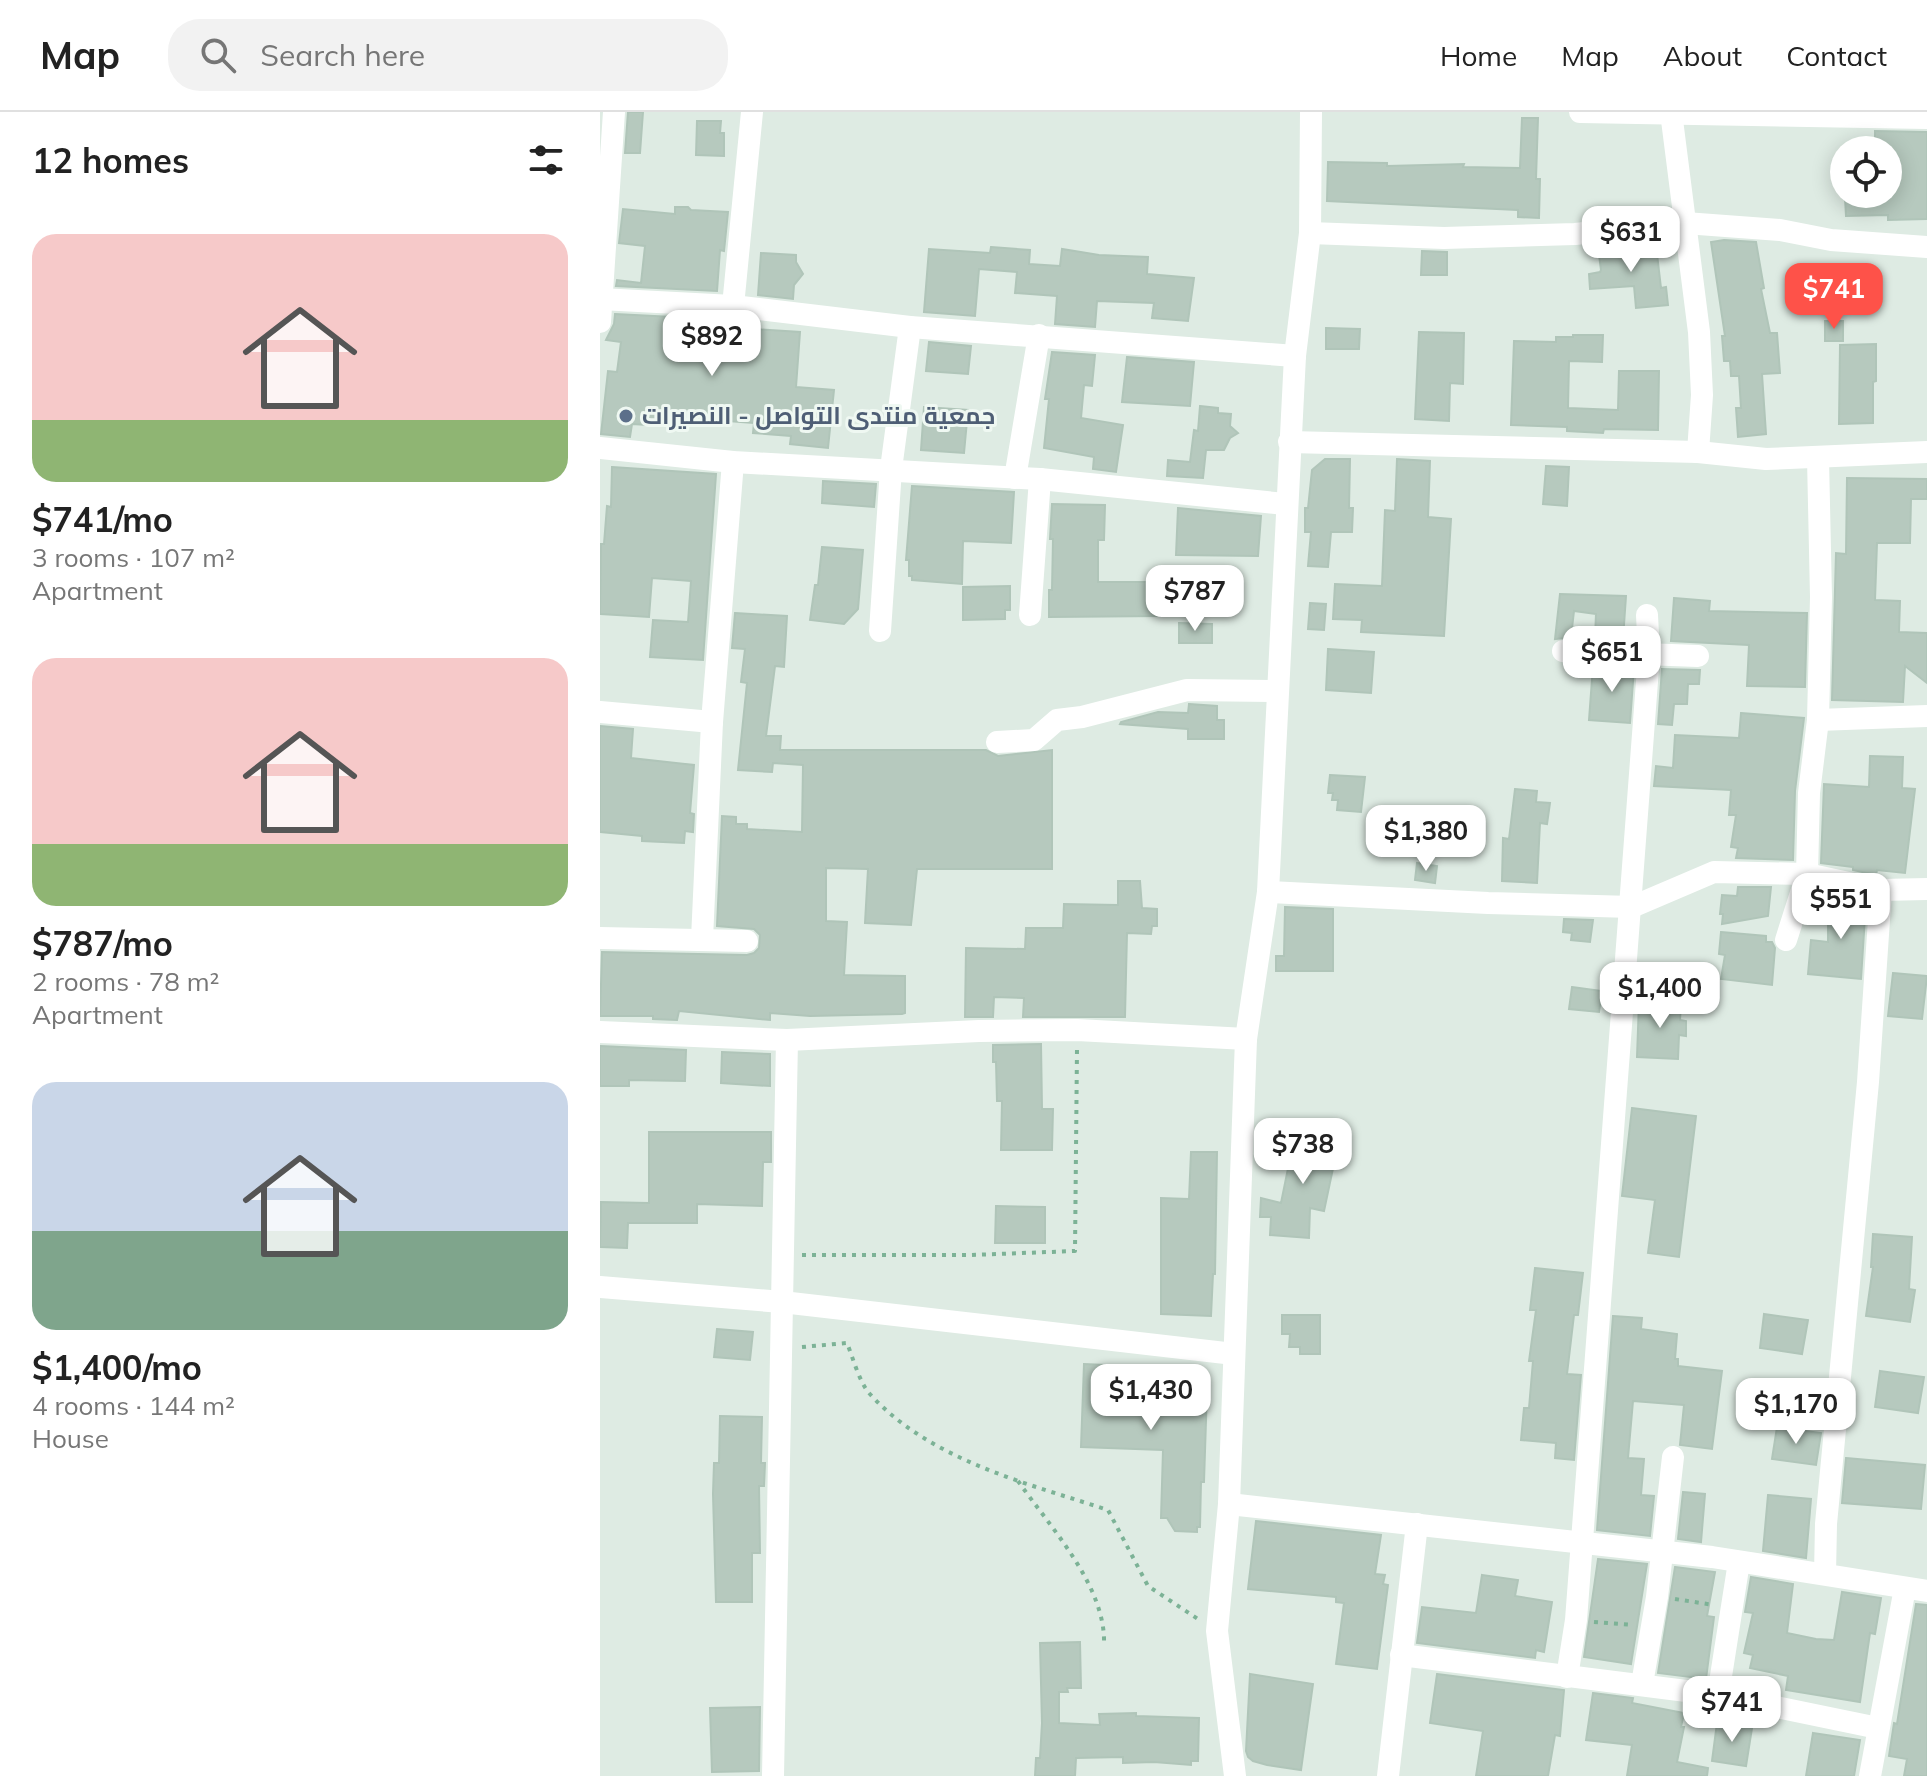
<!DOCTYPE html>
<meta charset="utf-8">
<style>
:root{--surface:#fff;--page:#f2f2f2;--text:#222;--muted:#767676;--line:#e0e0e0;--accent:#fe5249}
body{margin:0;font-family:Mulish,Cairo,sans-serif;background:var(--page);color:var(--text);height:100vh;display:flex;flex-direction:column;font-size:30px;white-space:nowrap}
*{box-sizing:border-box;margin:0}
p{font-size:26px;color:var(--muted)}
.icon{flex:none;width:44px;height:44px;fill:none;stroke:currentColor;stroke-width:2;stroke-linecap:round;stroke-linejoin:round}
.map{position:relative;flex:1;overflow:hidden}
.drawer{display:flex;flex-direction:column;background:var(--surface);width:600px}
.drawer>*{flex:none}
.controls{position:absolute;left:1230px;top:24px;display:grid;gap:16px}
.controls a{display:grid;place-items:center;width:72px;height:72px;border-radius:50%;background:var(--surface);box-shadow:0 4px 20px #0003;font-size:40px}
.price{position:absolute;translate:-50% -68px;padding:0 18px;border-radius:16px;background:#fff;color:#222;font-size:26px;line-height:52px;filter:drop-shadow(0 2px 4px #0008)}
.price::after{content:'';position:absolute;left:50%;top:48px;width:24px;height:18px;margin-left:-12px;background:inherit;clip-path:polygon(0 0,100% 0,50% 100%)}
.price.selected{background:var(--accent);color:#fff}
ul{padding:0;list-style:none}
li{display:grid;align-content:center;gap:16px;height:424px;padding:0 32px}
li span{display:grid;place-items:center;height:248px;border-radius:24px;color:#555}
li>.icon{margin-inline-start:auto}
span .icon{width:144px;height:144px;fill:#fffc;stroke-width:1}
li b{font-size:34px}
h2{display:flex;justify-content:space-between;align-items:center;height:96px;padding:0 32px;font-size:34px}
header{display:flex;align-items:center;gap:48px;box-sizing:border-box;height:112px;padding:0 40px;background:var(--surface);border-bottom:2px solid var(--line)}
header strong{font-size:38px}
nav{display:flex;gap:44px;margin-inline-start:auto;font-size:28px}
.search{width:560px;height:72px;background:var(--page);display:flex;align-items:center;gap:20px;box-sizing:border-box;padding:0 28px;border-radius:32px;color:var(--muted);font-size:30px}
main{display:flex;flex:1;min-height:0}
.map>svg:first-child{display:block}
</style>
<header>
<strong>Map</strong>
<div class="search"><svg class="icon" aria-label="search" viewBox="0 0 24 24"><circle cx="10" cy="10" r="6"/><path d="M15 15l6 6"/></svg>Search here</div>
<nav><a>Home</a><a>Map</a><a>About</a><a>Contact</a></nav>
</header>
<main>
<section class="drawer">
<h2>12 homes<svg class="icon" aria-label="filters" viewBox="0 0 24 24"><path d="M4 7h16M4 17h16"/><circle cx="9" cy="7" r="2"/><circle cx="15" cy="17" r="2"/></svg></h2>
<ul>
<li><span style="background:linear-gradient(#f6c9c9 75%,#8fb573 0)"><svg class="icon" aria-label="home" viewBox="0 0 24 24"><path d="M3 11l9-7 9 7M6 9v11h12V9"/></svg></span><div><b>$741/mo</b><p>3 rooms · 107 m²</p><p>Apartment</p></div></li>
<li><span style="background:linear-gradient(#f6c9c9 75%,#8fb573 0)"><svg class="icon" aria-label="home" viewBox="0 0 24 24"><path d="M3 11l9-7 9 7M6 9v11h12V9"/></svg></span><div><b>$787/mo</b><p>2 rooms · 78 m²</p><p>Apartment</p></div></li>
<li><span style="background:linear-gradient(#c9d6e8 60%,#7fa58c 0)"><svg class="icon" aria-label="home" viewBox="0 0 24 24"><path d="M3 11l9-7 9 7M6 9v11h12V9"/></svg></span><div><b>$1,400/mo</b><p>4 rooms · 144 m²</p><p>House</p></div></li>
</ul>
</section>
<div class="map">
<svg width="1327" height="1664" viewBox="0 0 1327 1664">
<rect width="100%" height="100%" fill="#deebe3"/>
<!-- building -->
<g fill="#b6c9be" stroke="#b0c5b9" stroke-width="2">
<path d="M 28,0 L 43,0 L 40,41 L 25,41 Z"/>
<path d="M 922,6 L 938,6 L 936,67 L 940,67 L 939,106 L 918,105 L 918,98 L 727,89 L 728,50 L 787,51 L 787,54 L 864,52 L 863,55 L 920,56 Z"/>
<path d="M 97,9 L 121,9 L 120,21 L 124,21 L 124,44 L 96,43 Z"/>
<path d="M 1275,19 L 1327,20 L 1327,107 L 1288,108 L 1288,103 L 1246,104 L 1245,86 L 1252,86 L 1252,82 L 1288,82 L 1288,38 L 1275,38 Z"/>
<path d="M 75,95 L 88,95 L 91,98 L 128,100 L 124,139 L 120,138 L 117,179 L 16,174 L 17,168 L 41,171 L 45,134 L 19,131 L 23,97 L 75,102 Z"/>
<path d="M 1124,128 L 1156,130 L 1164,176 L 1161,177 L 1170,221 L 1177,221 L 1180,261 L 1162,262 L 1166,322 L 1138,325 L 1136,296 L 1141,296 L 1139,264 L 1131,264 L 1130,249 L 1124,249 L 1122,224 L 1125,224 L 1111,130 Z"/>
<path d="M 1040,131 L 1042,144 L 1057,142 L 1061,176 L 1066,175 L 1068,193 L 1036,196 L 1034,174 L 990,177 L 989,162 L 1000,160 L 1001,158 L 998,135 Z"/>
<path d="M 391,135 L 430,138 L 429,152 L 460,154 L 462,137 L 499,143 L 548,145 L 547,162 L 594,166 L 588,209 L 552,206 L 554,191 L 497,189 L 495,215 L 455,212 L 457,184 L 415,181 L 417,160 L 379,157 L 375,204 L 324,200 L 329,137 L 390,141 Z"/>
<path d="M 822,139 L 847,140 L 847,163 L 821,163 Z"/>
<path d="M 161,141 L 196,143 L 196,150 L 203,162 L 194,173 L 193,187 L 158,183 Z"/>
<path d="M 15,202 L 132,208 L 154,211 L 153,217 L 200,220 L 196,275 L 234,278 L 228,336 L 190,332 L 191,324 L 153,321 L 154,311 L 101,307 L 101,312 L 48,307 L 47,313 L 32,312 L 30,325 L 1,322 L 8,259 L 17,260 L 21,230 L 6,228 L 14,212 Z"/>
<rect x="1225" y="209" width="18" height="20"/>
<path d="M 726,216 L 760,217 L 759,237 L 726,237 Z"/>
<path d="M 819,220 L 864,221 L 863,272 L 850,271 L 849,309 L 815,307 Z"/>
<path d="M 973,223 L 1003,223 L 1002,250 L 969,249 L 968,296 L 1018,298 L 1019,259 L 1059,259 L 1058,318 L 1004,317 L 1003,321 L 967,319 L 967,315 L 911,313 L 914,229 L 956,230 L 956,225 L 973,225 Z"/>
<path d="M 329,230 L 371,234 L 368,262 L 326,259 Z"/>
<path d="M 1276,232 L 1276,269 L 1273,270 L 1273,311 L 1239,312 L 1240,233 Z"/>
<path d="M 452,240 L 495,243 L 492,274 L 484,273 L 481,306 L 523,313 L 516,360 L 493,357 L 494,345 L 444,336 L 449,287 L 445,287 Z"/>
<path d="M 527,245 L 594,250 L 590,294 L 522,290 Z"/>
<path d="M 600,294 L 618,296 L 618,301 L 631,302 L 630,314 L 638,321 L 630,326 L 624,338 L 606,338 L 603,366 L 567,364 L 568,348 L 590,350 L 594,318 L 598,319 Z"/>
<path d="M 324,295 L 368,298 L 364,341 L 321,338 Z"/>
<path d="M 725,347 L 750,347 L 749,396 L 753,396 L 752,420 L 731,420 L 728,455 L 708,454 L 711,420 L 705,420 L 705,396 L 708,396 L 712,358 Z"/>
<path d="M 797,347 L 830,349 L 828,405 L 851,407 L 844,524 L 761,520 L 762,508 L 733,507 L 735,472 L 782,474 L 785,398 L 795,399 Z"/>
<path d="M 946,354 L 969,355 L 967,394 L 943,392 Z"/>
<path d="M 12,355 L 116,362 L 103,548 L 50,545 L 53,508 L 88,510 L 91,469 L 52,466 L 49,505 L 0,502 L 1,432 L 4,432 L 7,394 L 11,395 Z"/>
<path d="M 1247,366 L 1327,367 L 1327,387 L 1311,387 L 1310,431 L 1277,431 L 1275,488 L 1300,489 L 1299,520 L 1327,521 L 1327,571 L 1305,554 L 1303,590 L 1232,588 L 1236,441 L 1246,442 Z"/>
<path d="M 223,369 L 276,372 L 274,395 L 222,391 Z"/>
<path d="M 312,374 L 414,380 L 411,431 L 363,429 L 362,472 L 312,468 L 312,464 L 309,464 L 309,448 L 306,448 Z"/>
<path d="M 452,392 L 505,393 L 504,428 L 498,428 L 498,470 L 558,470 L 561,504 L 449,505 L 449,478 L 452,478 L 453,427 L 450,427 Z"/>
<path d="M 578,396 L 661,404 L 658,444 L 576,443 Z"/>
<path d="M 222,435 L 263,438 L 258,497 L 244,512 L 210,508 L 215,473 L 218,473 Z"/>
<path d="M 410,474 L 410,498 L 405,498 L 405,507 L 363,508 L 363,475 Z"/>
<path d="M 960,482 L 1026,484 L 1023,527 L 995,526 L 996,502 L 974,499 L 971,525 L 955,527 Z"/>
<path d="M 1074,486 L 1110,489 L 1109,499 L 1207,501 L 1205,575 L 1147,574 L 1149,533 L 1071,529 Z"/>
<path d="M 710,491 L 726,492 L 724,518 L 708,517 Z"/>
<path d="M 135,501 L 187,504 L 184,555 L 175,554 L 166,624 L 181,624 L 180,638 L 386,638 L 398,644 L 452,638 L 452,757 L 317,757 L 311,813 L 265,811 L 268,757 L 226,756 L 226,809 L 247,810 L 244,863 L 305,864 L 305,901 L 302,902 L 210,904 L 170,901 L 170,908 L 79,899 L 77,908 L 53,907 L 53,904 L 0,904 L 2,840 L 147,843 L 154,841 L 159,836 L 160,823 L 154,817 L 117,814 L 122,704 L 136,705 L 136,712 L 147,712 L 147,717 L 202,720 L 203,653 L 173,651 L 172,660 L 138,658 L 147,571 L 141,570 L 145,537 L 132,536 Z"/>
<path d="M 579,511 L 612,512 L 612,531 L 579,531 Z"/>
<path d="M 728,537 L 774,540 L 771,581 L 726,578 Z"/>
<path d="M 993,554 L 1034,556 L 1030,611 L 989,608 Z"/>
<path d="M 1062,557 L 1100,558 L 1099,572 L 1088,572 L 1087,592 L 1074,592 L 1072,613 L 1058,612 Z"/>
<path d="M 589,592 L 617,594 L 617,608 L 624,608 L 624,627 L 588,627 L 588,617 L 520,612 L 521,610 L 558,600 L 588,601 Z"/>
<path d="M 1141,601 L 1204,606 L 1195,679 L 1193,748 L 1136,746 L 1138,736 L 1131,735 L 1136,703 L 1129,703 L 1131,678 L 1054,674 L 1056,654 L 1073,656 L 1075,623 L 1139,626 Z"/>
<path d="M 0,614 L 33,617 L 31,646 L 94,653 L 90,701 L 94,702 L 93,720 L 85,719 L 84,731 L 42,729 L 42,724 L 0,720 Z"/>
<path d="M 1270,644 L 1303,645 L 1302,676 L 1315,677 L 1305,761 L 1277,758 L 1276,763 L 1253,758 L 1253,755 L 1221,751 L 1224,672 L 1269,675 Z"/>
<path d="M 730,663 L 765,665 L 761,700 L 737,698 L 738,688 L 732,688 L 733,681 L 728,681 Z"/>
<path d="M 915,677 L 937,679 L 936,690 L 950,691 L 947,712 L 940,711 L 937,771 L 902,769 L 903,726 L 909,727 Z"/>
<path d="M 817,751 L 837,754 L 835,771 L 815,768 Z"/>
<path d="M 518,769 L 540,769 L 542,796 L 557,797 L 557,814 L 552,814 L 551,822 L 527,821 L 525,905 L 423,905 L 424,886 L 394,885 L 393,905 L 365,905 L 366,836 L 425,837 L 426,816 L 463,816 L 464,792 L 518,793 Z"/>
<path d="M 1138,775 L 1171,775 L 1168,804 L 1122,812 L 1123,802 L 1120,802 L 1122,783 L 1137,784 Z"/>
<path d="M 1248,785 L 1266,789 L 1261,867 L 1208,862 L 1211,828 L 1228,830 L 1228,786 Z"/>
<path d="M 685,795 L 733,797 L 733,859 L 676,859 L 676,844 L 684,844 Z"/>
<path d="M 964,807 L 993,808 L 990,830 L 971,828 L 972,821 L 963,820 Z"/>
<path d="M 1121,820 L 1166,824 L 1166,830 L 1172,830 L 1175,836 L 1172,873 L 1121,867 L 1125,843 L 1119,842 Z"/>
<path d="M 1293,861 L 1327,864 L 1322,907 L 1288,904 Z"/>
<path d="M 972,875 L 1002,879 L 999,900 L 969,897 Z"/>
<path d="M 1039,890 L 1081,892 L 1080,908 L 1086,909 L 1086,924 L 1079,923 L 1078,947 L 1037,945 Z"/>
<path d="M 441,932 L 442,997 L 453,997 L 452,1038 L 401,1038 L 402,989 L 397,989 L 396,950 L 393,950 L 393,933 Z"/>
<path d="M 0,934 L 86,938 L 85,969 L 29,968 L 29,974 L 0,974 Z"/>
<path d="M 122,940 L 170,942 L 170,974 L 121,971 Z"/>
<path d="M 1032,996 L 1096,1004 L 1079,1145 L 1048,1141 L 1055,1088 L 1022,1084 Z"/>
<path d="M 49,1020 L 171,1020 L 171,1050 L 163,1050 L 162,1094 L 97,1092 L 97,1111 L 28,1111 L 27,1136 L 0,1135 L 1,1090 L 49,1091 Z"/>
<path d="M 695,1022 L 710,1025 L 711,1022 L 739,1028 L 724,1099 L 710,1096 L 709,1126 L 670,1123 L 671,1105 L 660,1105 L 661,1086 L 681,1091 Z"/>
<path d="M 591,1040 L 617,1040 L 615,1162 L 613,1162 L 611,1204 L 561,1202 L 561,1086 L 589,1087 Z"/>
<path d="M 396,1094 L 445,1095 L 445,1131 L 395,1131 Z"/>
<path d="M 1273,1122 L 1312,1125 L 1309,1177 L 1315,1178 L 1310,1210 L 1266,1204 L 1273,1155 L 1271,1155 Z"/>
<path d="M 935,1156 L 983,1161 L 978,1203 L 974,1203 L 967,1262 L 981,1263 L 974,1348 L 955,1346 L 956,1331 L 921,1328 L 924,1296 L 929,1296 L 933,1249 L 929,1249 L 936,1198 L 930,1198 Z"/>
<path d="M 1164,1202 L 1208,1208 L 1202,1242 L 1160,1236 Z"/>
<path d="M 682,1203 L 720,1203 L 720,1242 L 700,1242 L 700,1235 L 689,1235 L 690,1222 L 682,1222 Z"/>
<path d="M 1013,1204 L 1042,1206 L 1041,1217 L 1077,1222 L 1075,1247 L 1078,1247 L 1078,1254 L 1122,1259 L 1112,1337 L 1080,1333 L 1084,1293 L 1033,1289 L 1028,1346 L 1044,1347 L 1041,1383 L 1054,1384 L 1050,1424 L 997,1418 Z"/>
<path d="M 117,1217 L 153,1220 L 150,1248 L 114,1245 Z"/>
<path d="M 484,1252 L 550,1255 L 549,1278 L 607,1278 L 604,1370 L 601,1370 L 600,1415 L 597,1415 L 597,1420 L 575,1419 L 567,1406 L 561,1406 L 563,1338 L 481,1335 Z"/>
<path d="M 1280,1259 L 1324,1265 L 1318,1301 L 1275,1295 Z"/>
<path d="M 120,1304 L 162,1305 L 161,1351 L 165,1351 L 164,1374 L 159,1374 L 160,1441 L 152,1441 L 152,1490 L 116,1490 L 113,1382 L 114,1351 L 119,1351 Z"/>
<path d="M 1177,1315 L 1221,1321 L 1216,1353 L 1172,1347 Z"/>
<path d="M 1246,1346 L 1325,1353 L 1321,1397 L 1242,1391 Z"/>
<path d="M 1083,1380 L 1105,1382 L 1101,1430 L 1078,1427 Z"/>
<path d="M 1168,1383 L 1211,1387 L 1206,1446 L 1163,1439 Z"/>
<path d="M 656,1409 L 781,1423 L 775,1462 L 785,1463 L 783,1472 L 788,1473 L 777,1557 L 736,1552 L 744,1491 L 736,1490 L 736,1485 L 648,1477 Z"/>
<path d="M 998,1447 L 1047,1452 L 1031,1552 L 984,1545 Z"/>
<path d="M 1075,1455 L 1115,1460 L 1107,1504 L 1114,1505 L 1106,1567 L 1058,1561 Z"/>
<path d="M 882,1463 L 918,1468 L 915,1484 L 952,1490 L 944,1540 L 936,1538 L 935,1546 L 817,1531 L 822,1495 L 876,1501 Z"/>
<path d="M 1151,1465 L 1193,1472 L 1187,1521 L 1216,1527 L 1234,1528 L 1242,1480 L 1281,1486 L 1275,1522 L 1270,1521 L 1260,1590 L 1186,1578 L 1188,1564 L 1150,1556 L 1153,1543 L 1144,1541 L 1153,1501 L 1145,1500 Z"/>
<path d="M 1316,1492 L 1327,1493 L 1327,1664 L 1304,1664 L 1307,1647 L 1289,1644 L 1294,1611 L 1297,1612 Z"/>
<path d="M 480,1530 L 481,1576 L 467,1576 L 468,1580 L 459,1580 L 459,1611 L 500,1613 L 499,1602 L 536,1601 L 536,1604 L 599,1606 L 598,1649 L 591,1649 L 591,1653 L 554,1650 L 523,1651 L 523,1645 L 476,1646 L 475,1664 L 435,1664 L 436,1646 L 440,1646 L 442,1611 L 440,1531 Z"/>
<path d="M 650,1562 L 713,1572 L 701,1658 L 667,1653 L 653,1649 L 648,1645 L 646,1639 Z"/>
<path d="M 837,1562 L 964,1578 L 960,1624 L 955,1623 L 948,1664 L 876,1664 L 883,1619 L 830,1611 Z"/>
<path d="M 993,1581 L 1033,1586 L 1032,1591 L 1084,1601 L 1081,1615 L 1084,1615 L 1077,1650 L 1108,1656 L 1107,1664 L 1027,1664 L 1032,1633 L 986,1628 Z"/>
<path d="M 160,1595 L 159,1659 L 112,1660 L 110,1596 Z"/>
<path d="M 1117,1611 L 1152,1616 L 1146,1654 L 1112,1649 Z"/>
<path d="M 1213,1621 L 1260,1628 L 1254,1664 L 1206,1664 Z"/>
</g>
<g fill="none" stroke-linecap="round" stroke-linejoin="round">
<!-- path -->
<g stroke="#7cb296" stroke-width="4" stroke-dasharray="4 6" stroke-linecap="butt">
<path d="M 202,1143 L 370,1143 L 475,1139 L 477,937"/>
<path d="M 202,1235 L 247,1231 C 253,1246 259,1269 269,1281 C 329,1348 426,1371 508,1398 L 548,1474 L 598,1507"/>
<path d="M 418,1369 C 450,1415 506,1474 504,1532"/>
<path d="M 1075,1487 L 1114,1493"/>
<path d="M 994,1510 L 1033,1513"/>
</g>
<!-- minor -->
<g stroke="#fff" stroke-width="22">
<path d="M 980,0 L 1327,6"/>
<path d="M 1071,0 L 1099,220 L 1102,283 L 1098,340"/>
<path d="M 710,121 L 844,126 L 975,122 L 1085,111 L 1180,118 L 1231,128 L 1327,135"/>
<path d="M 0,187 L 133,194 L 310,215 L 695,244"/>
<path d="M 133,194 L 152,0"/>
<path d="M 0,210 L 14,0"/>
<path d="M 689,330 L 1098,340 L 1166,347 L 1327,340"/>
<path d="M 0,336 L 133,350 L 440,367 L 685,392"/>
<path d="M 415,366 L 439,223"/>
<path d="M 430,503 L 440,367"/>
<path d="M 280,519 L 291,357 L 310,215"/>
<path d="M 963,539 L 1098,544"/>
<path d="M 0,600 L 112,610"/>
<path d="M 1218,608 L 1327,604"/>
<path d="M 397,630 L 434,628 L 457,608 L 482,605 L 587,578 L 677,579"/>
<path d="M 668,780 L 888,791 L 1032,795 L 1114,760 L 1207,762 L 1281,778 L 1327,777"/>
<path d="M 0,826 L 147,829"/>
<path d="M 102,827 L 112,610 L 133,350"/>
<path d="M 1186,828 L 1207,762 L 1209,681 L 1218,608 L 1221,485 L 1218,346"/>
<path d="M 0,920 L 187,928 L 379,919 L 477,918 L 646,927"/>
<path d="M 0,1175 L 182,1190 L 634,1242"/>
<path d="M 629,1392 L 1112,1445 L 1327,1479"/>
<path d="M 1225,1462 L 1226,1412 L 1268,970 L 1281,778"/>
<path d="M 801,1543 L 1118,1583 L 1278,1616"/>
<path d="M 967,1565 L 976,1508 L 1049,543 L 1047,503"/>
<path d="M 1042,1572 L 1057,1485 L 1073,1345"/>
<path d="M 1118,1583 L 1139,1450"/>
<path d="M 173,1664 L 187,928"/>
<path d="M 635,1664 L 617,1519 L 629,1392 L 646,927 L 668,780 L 695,244 L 710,121 L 711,0"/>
<path d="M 788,1664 L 817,1412"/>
<path d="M 1270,1664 L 1305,1476"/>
</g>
</g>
<!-- markers -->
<circle fill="#5c6f8a" stroke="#eff8f2" stroke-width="3" cx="26" cy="304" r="8"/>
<g text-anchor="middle" stroke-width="6" stroke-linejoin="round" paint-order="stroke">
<!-- service labels -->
<g font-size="24" font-weight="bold" fill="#4e5e75" stroke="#eff8f2" text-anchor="start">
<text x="42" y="312">جمعية منتدى التواصل - النصيرات</text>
</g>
</g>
</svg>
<div class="controls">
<a><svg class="icon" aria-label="locate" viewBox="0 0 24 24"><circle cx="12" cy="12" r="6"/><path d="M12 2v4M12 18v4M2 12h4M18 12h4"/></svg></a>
</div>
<b class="price" style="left:1031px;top:162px">$631</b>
<b class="price selected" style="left:1234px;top:219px">$741</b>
<b class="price" style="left:112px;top:266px">$892</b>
<b class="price" style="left:595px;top:521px">$787</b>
<b class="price" style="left:1012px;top:582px">$651</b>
<b class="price" style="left:826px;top:761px">$1,380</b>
<b class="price" style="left:1241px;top:829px">$551</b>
<b class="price" style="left:1060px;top:918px">$1,400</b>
<b class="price" style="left:703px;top:1074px">$738</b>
<b class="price" style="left:551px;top:1320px">$1,430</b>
<b class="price" style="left:1196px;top:1334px">$1,170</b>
<b class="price" style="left:1132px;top:1632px">$741</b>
</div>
</main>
